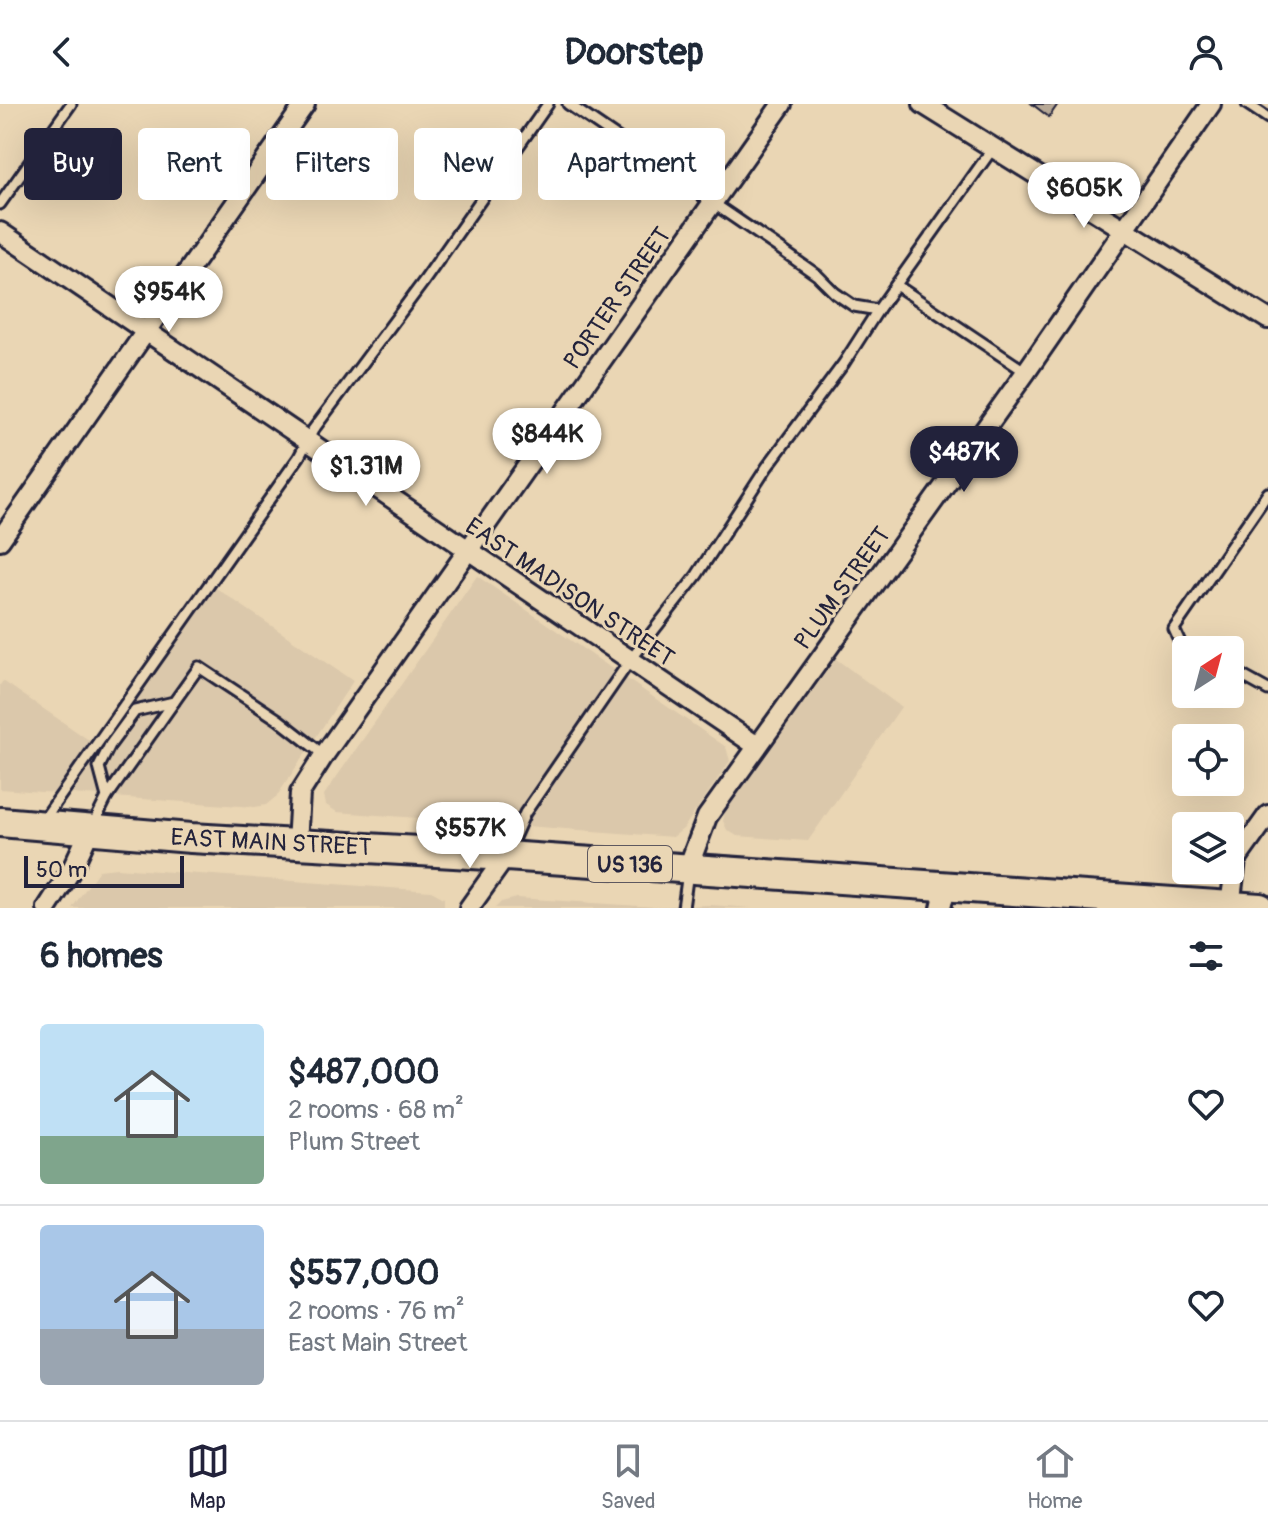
<!DOCTYPE html>
<meta charset="utf-8">
<style>
:root{--surface:#fff;--page:#f6f6f7;--text:#1f2937;--muted:#747a83;--line:#e0e1e3;--accent:#22223b}
body{margin:0;font-family:Pangolin,sans-serif;background:var(--page);color:var(--text);height:100vh;display:flex;flex-direction:column;font-size:30px;white-space:nowrap}
*{box-sizing:border-box;margin:0}
p{font-size:26px;color:var(--muted)}
.icon{flex:none;width:44px;height:44px;fill:none;stroke:currentColor;stroke-width:2;stroke-linecap:round;stroke-linejoin:round}
.map{position:relative;height:804px;overflow:hidden}
.drawer{display:flex;flex-direction:column;background:var(--surface);flex:1}
.drawer>*{flex:none}
.banner{position:absolute;left:24px;top:24px;width:800px;height:72px;display:flex;gap:16px}
.needle{width:52px;rotate:36deg}
.buttons{position:absolute;left:1172px;top:532px;display:grid;gap:16px}
.buttons a{display:grid;place-items:center;width:72px;height:72px;border-radius:8px;background:var(--surface);box-shadow:0 8px 32px #0002;font-size:40px}
.scale{position:absolute;left:24px;bottom:20px;width:160px;box-sizing:border-box;padding-left:8px;border:4px solid #22223b;border-top:0;font-size:22px;line-height:28px;white-space:nowrap;color:#22223b;-webkit-text-stroke:6px #ead6b4;paint-order:stroke}
.price{position:absolute;translate:-50% -68px;padding:0 18px;border-radius:28px;background:#fff;color:#222;font-size:26px;line-height:52px;filter:drop-shadow(0 2px 4px #0008)}
.price::after{content:'';position:absolute;left:50%;top:48px;width:24px;height:18px;margin-left:-12px;background:inherit;clip-path:polygon(0 0,100% 0,50% 100%)}
.price.selected{background:var(--accent);color:#fff}
ul{padding:0;list-style:none}
li{display:flex;align-items:center;gap:24px;height:200px;padding:0 40px}
li+li{border-top:2px solid var(--line)}
li span{display:grid;place-items:center;flex:none;width:224px;height:160px;border-radius:8px;color:#555}
li>.icon{margin-inline-start:auto}
span .icon{width:96px;height:96px;fill:#fffc;stroke-width:1}
li b{font-size:34px}
h2{display:flex;justify-content:space-between;align-items:center;height:96px;padding:0 40px;font-size:34px}
.tag{padding:0 28px;border-radius:8px;background:var(--surface);box-shadow:0 8px 32px #0002;font-size:28px;line-height:72px}
.tag.selected{background:var(--accent);color:#fff}
header{display:flex;justify-content:space-between;align-items:center;height:104px;padding:0 40px;background:var(--surface);font-size:36px;font-weight:800}
.tabs{display:flex;justify-content:space-around;align-items:center;height:112px;border-top:2px solid var(--line);background:var(--surface);font-size:22px;color:var(--muted)}
.tabs a{display:grid;justify-items:center;gap:4px}
.tabs .selected{color:var(--accent)}
.map>svg:first-child{display:block}
</style>
<header><svg class="icon" aria-label="back" viewBox="0 0 24 24"><path d="M15 5l-7 7 7 7"/></svg>Doorstep<svg class="icon" aria-label="person" viewBox="0 0 24 24"><circle cx="12" cy="8" r="4"/><path d="M4 21q1-7 8-7t8 7"/></svg></header>
<div class="map">
<svg width="1268" height="804" viewBox="0 0 1268 804">
<rect width="100%" height="100%" fill="#ead6b4"/>
<filter id="ink" filterUnits="userSpaceOnUse"><feTurbulence type="fractalNoise" baseFrequency=".0125" numOctaves="2"/><feDisplacementMap in="SourceGraphic" scale="16" xChannelSelector="R" yChannelSelector="G"/><feConvolveMatrix kernelMatrix="1 2 1 2 8 2 1 2 1" color-interpolation-filters="sRGB"/></filter>
<g filter="url(#ink)">
<!-- built -->
<g fill="#dbc8ab">
<path d="M 477,472 L 726,643 L 730,657 L 683,725 L 673,733 L 337,708 L 326,701 L 324,691 Z"/>
<path d="M 210,480 L 353,577 L 277,692 L 266,701 L 255,703 L 0,685 L 0,581 L 3,577 L 96,641 Z"/>
<path d="M 836,555 L 901,603 L 808,737 L 737,732 L 727,726 L 723,717 L 725,707 Z"/>
<path d="M 117,764 L 431,787 L 444,794 L 444,804 L 72,804 L 99,766 Z"/>
<path d="M 517,794 L 655,803 L 710,801 L 752,804 L 495,804 L 501,798 Z"/>
</g>
<!-- building -->
<path fill="#b8a996" stroke="#22223b" stroke-width="2" d="M 1032,0 L 1058,0 L 1049,13 Z"/>
<g fill="none" stroke-linecap="round" stroke-linejoin="round">
<defs>
<g id="lane">
<path d="M 568,0 L 776,142 L 817,171 L 835,189 L 854,202 L 878,206"/>
<path d="M 1247,0 L 1268,14"/>
<path d="M 0,100 L 71,0"/>
<path d="M 896,181 L 1026,268"/>
<path d="M 1187,546 L 1183,545 L 1174,525 L 1268,389"/>
<path d="M 1230,565 L 1268,586"/>
<path d="M 107,693 L 174,598"/>
<path d="M 42,718 L 299,353 L 313,326 L 424,177 L 548,0"/>
<path d="M 92,723 L 107,693 L 99,663 L 110,641 L 135,607 L 174,598 L 199,563 L 279,616 L 324,651"/>
<path d="M 507,749 L 525,709 L 629,558 L 697,471 L 767,363 L 844,259 L 878,206 L 993,44"/>
<path d="M 683,804 L 688,768"/>
</g>
<g id="street">
<path d="M 923,0 L 1268,215"/>
<path d="M 0,128 L 757,642"/>
<path d="M 0,436 L 305,0"/>
<path d="M 297,740 L 300,689 L 324,651 L 782,0"/>
<path d="M 688,764 L 707,713 L 1026,268 L 1211,0"/>
<path d="M 1230,802 L 1236,756 L 1268,711"/>
<path d="M 47,804 L 72,765 L 90,726"/>
<path d="M 469,804 L 506,752"/>
<path d="M 941,804 L 946,782"/>
</g>
<path id="primary" d="M 0,718 L 191,734 L 506,752 L 1260,804"/>
</defs>
<!-- lane casing -->
<use href="#lane" stroke="#22223b" stroke-width="15"/>
<!-- street casing -->
<use href="#street" stroke="#22223b" stroke-width="24"/>
<!-- primary casing -->
<use href="#primary" stroke="#22223b" stroke-width="34"/>
<!-- lane -->
<use href="#lane" stroke="#ead6b4" stroke-width="9"/>
<!-- street -->
<use href="#street" stroke="#ead6b4" stroke-width="18"/>
<!-- primary -->
<use href="#primary" stroke="#ead6b4" stroke-width="28"/>
</g>
</g>
<g text-anchor="middle" stroke-width="6" stroke-linejoin="round" paint-order="stroke">
<!-- shield labels -->
<rect fill="#ead6b4" stroke="#5e585f" stroke-width="2" x="588" y="742" width="84" height="36" rx="6"/>
<g font-size="22" font-weight="bold" fill="#22223b">
<text x="630" y="768">US 136</text>
</g>
<!-- street labels -->
<g font-size="24" fill="#22223b" stroke="#ead6b4">
<text transform="translate(617 194) rotate(-55)" y="8">PORTER STREET</text>
<text transform="translate(842 484) rotate(-54)" y="8">PLUM STREET</text>
<text transform="translate(570 488) rotate(34)" y="8">EAST MADISON STREET</text>
<text transform="translate(271 738) rotate(3)" y="8">EAST MAIN STREET</text>
</g>
</g>
</svg>
<div class="buttons">
<a><svg class="needle" viewBox="-14 -14 28 28"><path d="M0-13l5 13h-10z" fill="#e53935"/><path d="M0 13l5-13h-10z" fill="#747a83"/></svg></a>
<a><svg class="icon" aria-label="locate" viewBox="0 0 24 24"><circle cx="12" cy="12" r="6"/><path d="M12 2v4M12 18v4M2 12h4M18 12h4"/></svg></a>
<a><svg class="icon" aria-label="layers" viewBox="0 0 24 24"><path d="M12 4l9 5-9 5-9-5zM3 14l9 5 9-5"/></svg></a>
</div>
<div class="scale">50 m</div>
<b class="price" style="left:1084px;top:126px">$605K</b>
<b class="price" style="left:169px;top:230px">$954K</b>
<b class="price" style="left:547px;top:372px">$844K</b>
<b class="price selected" style="left:964px;top:390px">$487K</b>
<b class="price" style="left:366px;top:404px">$1.31M</b>
<b class="price" style="left:470px;top:766px">$557K</b>
<div class="banner">
<a class="tag selected">Buy</a>
<a class="tag">Rent</a>
<a class="tag">Filters</a>
<a class="tag">New</a>
<a class="tag">Apartment</a>
</div>
</div>
<section class="drawer">
<h2>6 homes<svg class="icon" aria-label="filters" viewBox="0 0 24 24"><path d="M4 7h16M4 17h16"/><circle cx="9" cy="7" r="2"/><circle cx="15" cy="17" r="2"/></svg></h2>
<ul>
<li><span style="background:linear-gradient(#bfe0f5 70%,#7fa58c 0)"><svg class="icon" aria-label="home" viewBox="0 0 24 24"><path d="M3 11l9-7 9 7M6 9v11h12V9"/></svg></span><div><b>$487,000</b><p>2 rooms · 68 m²</p><p>Plum Street</p></div><svg class="icon" aria-label="heart" viewBox="0 0 24 24"><path d="M12 20l-8-8c-3-5 5-10 8-4 3-6 11-1 8 4z"/></svg></li>
<li><span style="background:linear-gradient(#a9c7e8 65%,#9aa5b1 0)"><svg class="icon" aria-label="home" viewBox="0 0 24 24"><path d="M3 11l9-7 9 7M6 9v11h12V9"/></svg></span><div><b>$557,000</b><p>2 rooms · 76 m²</p><p>East Main Street</p></div><svg class="icon" aria-label="heart" viewBox="0 0 24 24"><path d="M12 20l-8-8c-3-5 5-10 8-4 3-6 11-1 8 4z"/></svg></li>
</ul>
</section>
<nav class="tabs">
<a class="selected"><svg class="icon" aria-label="map" viewBox="0 0 24 24"><path d="M3 6l6-2 6 2 6-2v14l-6 2-6-2-6 2zM9 4v14M15 6v14"/></svg>Map</a>
<a><svg class="icon" aria-label="saved" viewBox="0 0 24 24"><path d="M7 4h10v16l-5-4-5 4z"/></svg>Saved</a>
<a><svg class="icon" aria-label="home" viewBox="0 0 24 24"><path d="M3 11l9-7 9 7M6 9v11h12V9"/></svg>Home</a>
</nav>
